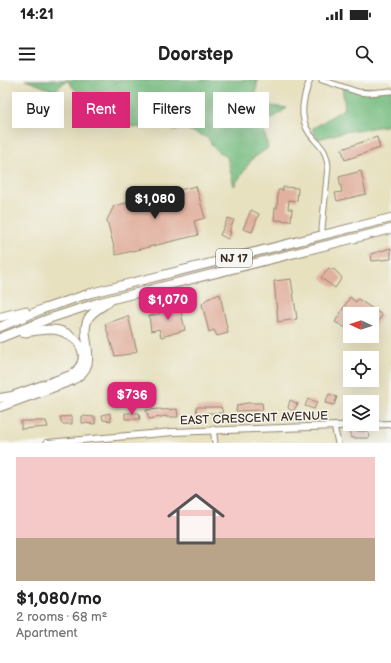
<!DOCTYPE html>
<meta charset="utf-8">
<style>
:root{--surface:#fff;--page:#f2f2f2;--text:#222;--muted:#767676;--accent:#db2777}
body{margin:0;font-family:"Balsamiq Sans",sans-serif;background:var(--page);color:var(--text);height:100vh;display:flex;flex-direction:column;font-size:15px;white-space:nowrap}
*{box-sizing:border-box;margin:0}
p{font-size:13px;color:var(--muted)}
.icon{flex:none;width:22px;height:22px;fill:none;stroke:currentColor;stroke-width:2;stroke-linecap:round;stroke-linejoin:round}
.map{position:relative;height:363px;overflow:hidden}
.details{display:flex;flex-direction:column;background:var(--surface);flex:1}
.details>*{flex:none}
.hud{position:absolute;left:12px;top:12px;width:367px;height:36px;display:flex;gap:8px}
.needle{width:26px;rotate:274deg}
.buttons{position:absolute;left:343px;top:227px;display:grid;gap:8px}
.buttons a{display:grid;place-items:center;width:36px;height:36px;border-radius:0px;background:var(--surface);box-shadow:0 4px 16px #0002;font-size:20px}
.price{position:absolute;translate:-50% -34px;padding:0 9px;border-radius:8px;background:var(--accent);color:#fff;font-size:13px;line-height:26px;filter:drop-shadow(0 1px 2px #0008)}
.price::after{content:'';position:absolute;left:50%;top:24px;width:12px;height:9px;margin-left:-6px;background:inherit;clip-path:polygon(0 0,100% 0,50% 100%)}
.price.active{background:#222;color:#fff}
ul{padding:0;list-style:none}
li{display:grid;align-content:center;gap:8px;height:212px;padding:0 16px}
li span{display:grid;place-items:center;height:124px;border-radius:0px;color:#555}
li>.icon{margin-inline-start:auto}
span .icon{width:72px;height:72px;fill:#fffc;stroke-width:1}
li b{font-size:17px}
.chip{padding:0 14px;border-radius:0px;background:var(--surface);box-shadow:0 4px 16px #0002;font-size:14px;line-height:36px}
.chip.active{background:var(--accent);color:#fff}
.status{display:flex;justify-content:space-between;align-items:center;height:28px;padding:0 20px;background:var(--surface);direction:ltr}
.status svg{height:11px;fill:currentColor}
header{display:flex;justify-content:space-between;align-items:center;height:52px;padding:0 16px;background:var(--surface);font-size:18px;font-weight:700}
.map>svg:first-child{display:block}
</style>
<div class="status"><b>14:21</b><svg viewBox="0 0 49 12"><path d="M0 12V9h3v3zM5 12V6h3v6zM10 12V3h3v9zM15 12V0h3v12zM26 1h20v11H26zM47 4h2v5h-2z"/></svg></div>
<header><svg class="icon" aria-label="menu" viewBox="0 0 24 24"><path d="M4 6h16M4 12h16M4 18h16"/></svg>Doorstep<svg class="icon" aria-label="search" viewBox="0 0 24 24"><circle cx="10" cy="10" r="6"/><path d="M15 15l6 6"/></svg></header>
<div class="map">
<svg width="391" height="363" viewBox="0 0 391 363">
<rect width="100%" height="100%" fill="#f6f6f2"/>
<filter id="ink" filterUnits="userSpaceOnUse"><feTurbulence type="fractalNoise" baseFrequency=".025" numOctaves="2"/><feDisplacementMap in="SourceGraphic" scale="8" xChannelSelector="R" yChannelSelector="G"/><feConvolveMatrix kernelMatrix="1 2 1 2 8 2 1 2 1" color-interpolation-filters="sRGB"/></filter>
<filter id="wash" filterUnits="userSpaceOnUse"><feTurbulence type="fractalNoise" baseFrequency=".012" numOctaves="4" result="noise"/><feDisplacementMap in="SourceGraphic" scale="16" xChannelSelector="R" yChannelSelector="G"/><feGaussianBlur stdDeviation="0.9" result="paint"/><feColorMatrix in="noise" values="0 0 0 0 0 0 0 0 0 0 0 0 0 0 0 0 0 1.4 0 .05"/><feComposite in="paint" operator="in"/></filter>
<g filter="url(#wash)">
<rect width="100%" height="100%" fill="#e7e1c0"/>
<!-- forest -->
<g fill="#77bc80" stroke="#59734f">
<path d="M 25,0 L 258,0 L 253,24 L 287,28 L 263,45 L 268,68 L 252,79 L 234,106 L 227,77 C 217,72 213,68 208,58 L 186,49 L 174,50 L 163,47 L 142,48 L 127,46 L 88,26 L 67,0 L 55,11 Z"/>
<path d="M 342,7 L 391,9 L 391,45 L 344,52 L 318,59 L 312,49 L 345,28 Z"/>
</g>
<g id="blocks">
<!-- building -->
<g fill="#e1b09f">
<path d="M 377,57 L 380,68 L 345,80 L 342,69 Z"/>
<path d="M 361,91 L 366,114 L 337,121 L 335,113 L 342,112 L 339,97 Z"/>
<path d="M 196,106 L 205,138 L 194,141 L 198,155 L 116,175 L 107,140 L 114,126 Z"/>
<path d="M 283,107 L 298,108 L 297,121 L 289,120 L 288,129 L 292,129 L 291,141 L 274,140 L 275,128 L 277,128 L 278,110 L 283,110 Z"/>
<path d="M 251,130 L 259,134 L 252,152 L 243,149 Z"/>
<path d="M 228,138 L 234,140 L 229,152 L 231,152 L 228,159 L 220,155 Z"/>
<path d="M 391,168 L 391,179 L 372,181 L 371,174 Z"/>
<path d="M 329,188 L 335,190 L 342,198 L 335,208 L 321,198 Z"/>
<path d="M 291,199 L 297,239 L 278,242 L 274,201 Z"/>
<path d="M 220,214 L 228,253 L 217,256 L 214,250 L 209,252 L 202,224 L 207,219 Z"/>
<path d="M 350,217 L 356,222 L 358,219 L 382,235 L 372,252 L 372,234 L 350,234 L 350,250 L 335,242 Z"/>
<path d="M 179,223 L 185,250 L 161,257 L 159,249 L 151,251 L 149,236 L 161,233 L 160,228 Z"/>
<path d="M 128,236 L 137,271 L 130,274 L 115,276 L 105,244 Z"/>
<path d="M 329,314 L 337,317 L 334,325 L 325,323 Z"/>
<path d="M 308,319 L 317,322 L 314,329 L 305,326 Z"/>
<path d="M 290,320 L 298,324 L 293,331 L 288,328 Z"/>
<path d="M 247,323 L 262,323 L 263,330 L 236,331 L 237,325 Z"/>
<path d="M 196,327 L 221,327 L 223,333 L 206,333 L 206,335 L 197,335 Z"/>
<path d="M 161,329 L 161,330 L 177,329 L 178,337 L 166,337 L 166,336 L 149,339 L 146,330 Z"/>
<path d="M 110,333 L 111,341 L 103,340 L 102,335 Z"/>
<path d="M 125,333 L 139,333 L 140,339 L 125,339 Z"/>
<path d="M 72,336 L 72,344 L 62,344 L 60,337 Z"/>
<path d="M 82,336 L 95,337 L 95,344 L 82,343 Z"/>
<path d="M 21,341 L 46,341 L 48,347 L 21,349 Z"/>
<path d="M 350,351 L 368,351 L 369,358 L 351,358 Z"/>
</g>
</g>
</g>
<g filter="url(#ink)">
<use href="#blocks" fill-opacity="0" stroke="#91866f" stroke-width="1"/>
<g fill="none" stroke-linecap="round" stroke-linejoin="round">
<defs>
<g id="minor">
<path d="M 310,0 C 303,18 298,37 310,54 C 320,67 326,68 328,86 L 322,149 L 323,155"/>
<path d="M 322,0 L 358,12 L 368,13 L 391,11"/>
<path d="M 334,346 L 338,363"/>
<path d="M 213,349 L 215,363"/>
</g>
<path id="tertiary" d="M 47,363 L 173,352 L 391,344"/>
<g id="trunk">
<path d="M 0,237 L 25,231"/>
<path d="M 0,247 L 43,229 L 91,213 L 391,138"/>
<path d="M 0,258 L 48,239 L 97,223 L 391,149"/>
<path d="M 0,318 L 12,316 L 71,295 C 94,279 80,255 57,250 C 46,248 34,251 23,253"/>
<path d="M 0,327 L 71,301 C 104,285 78,259 88,239 C 92,231 102,227 109,222"/>
</g>
</defs>
<!-- minor casing -->
<use href="#minor" stroke="#91866f" stroke-width="7"/>
<!-- tertiary casing -->
<use href="#tertiary" stroke="#91866f" stroke-width="8"/>
<!-- trunk casing -->
<use href="#trunk" stroke="#91866f" stroke-width="10"/>
<!-- minor -->
<use href="#minor" stroke="#fff" stroke-width="5"/>
<!-- tertiary -->
<use href="#tertiary" stroke="#fff" stroke-width="6"/>
<!-- trunk -->
<use href="#trunk" stroke="#fff" stroke-width="8"/>
</g>
</g>
<g text-anchor="middle" stroke-width="3" stroke-linejoin="round" paint-order="stroke">
<!-- shield labels -->
<rect fill="#f6f6f2" stroke="#73675e" stroke-width="1" x="216" y="169" width="36" height="18" rx="3"/>
<g font-size="11" font-weight="bold" fill="#3b2a1e">
<text x="234" y="182">NJ 17</text>
</g>
<!-- street labels -->
<g font-size="12" fill="#3b2a1e" stroke="#f6f6f2">
<text transform="translate(254 338) rotate(-2)" y="4">EAST CRESCENT AVENUE</text>
</g>
</g>
</svg>
<div class="buttons">
<a><svg class="needle" viewBox="-14 -14 28 28"><path d="M0-13l5 13h-10z" fill="#e53935"/><path d="M0 13l5-13h-10z" fill="#767676"/></svg></a>
<a><svg class="icon" aria-label="locate" viewBox="0 0 24 24"><circle cx="12" cy="12" r="6"/><path d="M12 2v4M12 18v4M2 12h4M18 12h4"/></svg></a>
<a><svg class="icon" aria-label="layers" viewBox="0 0 24 24"><path d="M12 4l9 5-9 5-9-5zM3 14l9 5 9-5"/></svg></a>
</div>
<b class="price active" style="left:155px;top:140px">$1,080</b>
<b class="price" style="left:168px;top:241px">$1,070</b>
<b class="price" style="left:132px;top:336px">$736</b>
<div class="hud">
<a class="chip">Buy</a>
<a class="chip active">Rent</a>
<a class="chip">Filters</a>
<a class="chip">New</a>
</div>
</div>
<section class="details">
<ul>
<li><span style="background:linear-gradient(#f6c9c9 65%,#b9a48a 0)"><svg class="icon" aria-label="home" viewBox="0 0 24 24"><path d="M3 11l9-7 9 7M6 9v11h12V9"/></svg></span><div><b>$1,080/mo</b><p>2 rooms · 68 m²</p><p>Apartment</p></div></li>
</ul>
</section>
